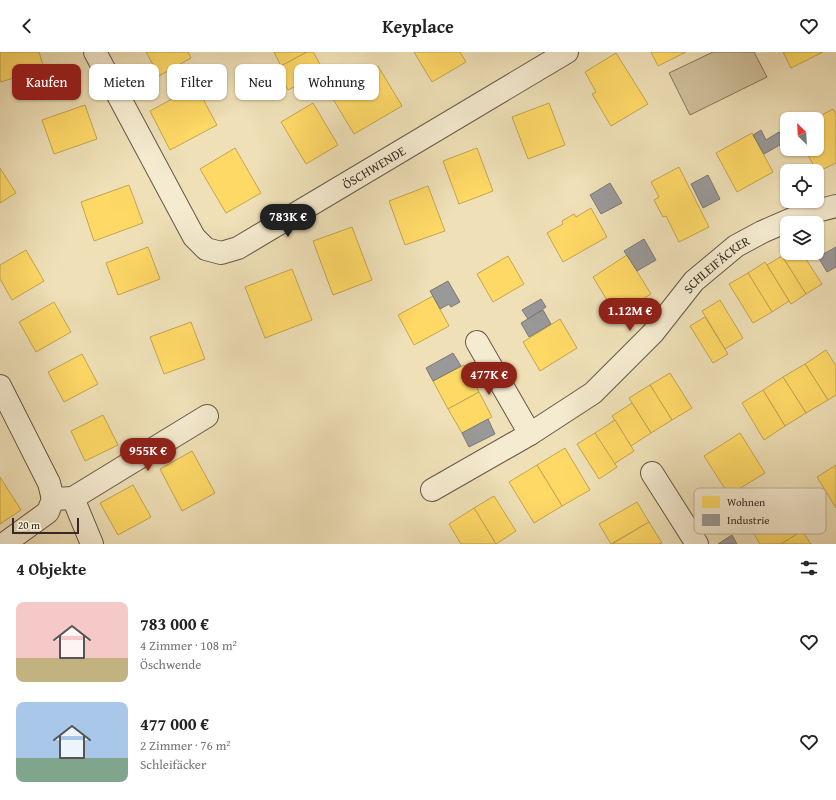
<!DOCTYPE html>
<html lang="de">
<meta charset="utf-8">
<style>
:root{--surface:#fff;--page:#f6f6f6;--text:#222;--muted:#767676;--accent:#8f2418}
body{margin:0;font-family:"Gentium Book Plus",serif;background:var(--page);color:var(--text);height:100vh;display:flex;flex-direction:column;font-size:15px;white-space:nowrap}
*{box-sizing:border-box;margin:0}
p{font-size:13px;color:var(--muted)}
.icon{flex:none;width:22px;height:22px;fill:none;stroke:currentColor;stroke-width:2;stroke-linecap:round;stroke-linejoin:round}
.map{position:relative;height:492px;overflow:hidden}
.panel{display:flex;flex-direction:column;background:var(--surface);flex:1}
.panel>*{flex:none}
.guide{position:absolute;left:12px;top:12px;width:400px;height:36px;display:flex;gap:8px}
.needle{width:26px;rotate:336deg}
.controls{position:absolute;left:780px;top:60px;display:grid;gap:8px}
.controls a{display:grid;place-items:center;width:44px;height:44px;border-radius:8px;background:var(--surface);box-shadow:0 1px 3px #0004;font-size:20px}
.scale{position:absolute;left:12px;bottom:10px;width:67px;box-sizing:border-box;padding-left:4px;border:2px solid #362b20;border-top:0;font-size:11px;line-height:14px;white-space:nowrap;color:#362b20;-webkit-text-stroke:3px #f5ebd0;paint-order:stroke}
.price{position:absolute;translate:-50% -34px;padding:0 9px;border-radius:14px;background:var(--accent);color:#fff;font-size:13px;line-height:26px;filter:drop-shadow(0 1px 2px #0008)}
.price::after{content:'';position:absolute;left:50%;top:24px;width:12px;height:9px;margin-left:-6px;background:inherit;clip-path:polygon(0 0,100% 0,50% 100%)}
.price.current{background:#222;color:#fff}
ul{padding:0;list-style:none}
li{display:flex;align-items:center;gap:12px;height:100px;padding:0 16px}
li span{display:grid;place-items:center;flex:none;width:112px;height:80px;border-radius:8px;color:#555}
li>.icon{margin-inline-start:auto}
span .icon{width:48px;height:48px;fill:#fffc;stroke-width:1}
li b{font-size:17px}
h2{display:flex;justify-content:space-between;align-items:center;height:48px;padding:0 16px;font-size:17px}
.chip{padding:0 14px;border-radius:8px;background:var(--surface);box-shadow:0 1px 3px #0004;font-size:14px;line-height:36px}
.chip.current{background:var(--accent);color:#fff}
header{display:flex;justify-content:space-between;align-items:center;height:52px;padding:0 16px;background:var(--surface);font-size:18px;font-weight:600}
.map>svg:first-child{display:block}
</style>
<header><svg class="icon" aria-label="back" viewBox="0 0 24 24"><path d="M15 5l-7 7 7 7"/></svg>Keyplace<svg class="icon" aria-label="heart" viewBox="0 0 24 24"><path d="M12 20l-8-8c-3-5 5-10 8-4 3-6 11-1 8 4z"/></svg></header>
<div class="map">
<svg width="836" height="492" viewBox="0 0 836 492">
<rect width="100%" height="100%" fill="#efe0b7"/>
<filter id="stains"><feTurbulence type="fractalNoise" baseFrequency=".005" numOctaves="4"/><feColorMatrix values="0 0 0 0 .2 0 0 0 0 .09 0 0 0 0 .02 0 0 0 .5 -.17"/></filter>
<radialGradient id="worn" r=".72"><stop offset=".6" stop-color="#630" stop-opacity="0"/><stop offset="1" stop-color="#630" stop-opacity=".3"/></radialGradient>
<!-- green -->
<path fill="#d0c19d" stroke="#83765e" d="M 713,0 L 754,0 L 767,25 L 690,63 L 669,21 Z"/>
<!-- homes -->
<g fill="#ffd966" stroke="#c3a551">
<path d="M 0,0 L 39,0 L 44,16 L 1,30 L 0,27 Z"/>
<path d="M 146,0 L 188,0 L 191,6 L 159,24 Z"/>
<path d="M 274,0 L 307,0 L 281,14 Z"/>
<path d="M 307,0 L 313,0 L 324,19 L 288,38 L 277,16 Z"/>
<path d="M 414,0 L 460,0 L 466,10 L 432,30 Z"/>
<path d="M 651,0 L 686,0 L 658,14 Z"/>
<path d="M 783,0 L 823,0 L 791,16 Z"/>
<path d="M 616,1 L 648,52 L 611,74 L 592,42 L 596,40 L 585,20 Z"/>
<path d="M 378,14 L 402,54 L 354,82 L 330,42 Z"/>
<path d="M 196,34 L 217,73 L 170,98 L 150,59 Z"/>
<path d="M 313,51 L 338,93 L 306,112 L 281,70 Z"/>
<path d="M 549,51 L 565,93 L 528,107 L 512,65 Z"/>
<path d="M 85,53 L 97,87 L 54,102 L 42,68 Z"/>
<path d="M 833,57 L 836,62 L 836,111 L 817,120 L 808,103 L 814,100 L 812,97 L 817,97 L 817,67 L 814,67 Z"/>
<path d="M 752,81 L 773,120 L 737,140 L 716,101 Z"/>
<path d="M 235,96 L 261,141 L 226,161 L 200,117 Z"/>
<path d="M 477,96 L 493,139 L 459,152 L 443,109 Z"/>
<path d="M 679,115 L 709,175 L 679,190 L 666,164 L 663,165 L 654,148 L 659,145 L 651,130 Z"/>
<path d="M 0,116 L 16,141 L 0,151 Z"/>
<path d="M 129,133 L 143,171 L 94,189 L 81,150 Z"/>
<path d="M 428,134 L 445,179 L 405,193 L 389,149 Z"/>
<path d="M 591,156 L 607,185 L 563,210 L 547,181 L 563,172 L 562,169 L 574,162 L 576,165 Z"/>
<path d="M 352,175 L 372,228 L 333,243 L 313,189 Z"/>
<path d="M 148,195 L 160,227 L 118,243 L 106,211 Z"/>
<path d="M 26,198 L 44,229 L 12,248 L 0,227 L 0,213 Z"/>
<path d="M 787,201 L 802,201 L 822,232 L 806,242 L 782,204 Z"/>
<path d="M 627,203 L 651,242 L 616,263 L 593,225 Z"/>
<path d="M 508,204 L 524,232 L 493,250 L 477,222 Z"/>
<path d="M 782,204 L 806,242 L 791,252 L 767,213 Z"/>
<path d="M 765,210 L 789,249 L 772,260 L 748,221 Z"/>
<path d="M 292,217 L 312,268 L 265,286 L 245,235 Z"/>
<path d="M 748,221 L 772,260 L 753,271 L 729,232 Z"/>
<path d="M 433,244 L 449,274 L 414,293 L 398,263 Z"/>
<path d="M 720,248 L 743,286 L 725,297 L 702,259 Z"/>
<path d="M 54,250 L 71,280 L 36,300 L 19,270 Z"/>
<path d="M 705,265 L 728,302 L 713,311 L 690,274 Z"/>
<path d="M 560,267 L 577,296 L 540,319 L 523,290 Z"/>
<path d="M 191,270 L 205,307 L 164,322 L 150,285 Z"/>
<path d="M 826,298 L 836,314 L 836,343 L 828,348 L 805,312 Z"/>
<path d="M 82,302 L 98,332 L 64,350 L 48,320 Z"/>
<path d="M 805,312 L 828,348 L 806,361 L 783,325 Z"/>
<path d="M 464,313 L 479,340 L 448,357 L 433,329 Z"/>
<path d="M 670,321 L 692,356 L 672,368 L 650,333 Z"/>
<path d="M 783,325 L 806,361 L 785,374 L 763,338 Z"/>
<path d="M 650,333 L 672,368 L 651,381 L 629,346 Z"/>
<path d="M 763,338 L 785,374 L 764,388 L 742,351 Z"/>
<path d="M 479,340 L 492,365 L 462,381 L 448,357 Z"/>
<path d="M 632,351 L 651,381 L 631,394 L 612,364 Z"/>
<path d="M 103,363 L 118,393 L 85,409 L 71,379 Z"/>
<path d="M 615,368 L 634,399 L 614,412 L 595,381 Z"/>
<path d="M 595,381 L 617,415 L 599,427 L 577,392 Z"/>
<path d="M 740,381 L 765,421 L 729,443 L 704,404 Z"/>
<path d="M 565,396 L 590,438 L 562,454 L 537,413 Z"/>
<path d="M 192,399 L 215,441 L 182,459 L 160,417 Z"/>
<path d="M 537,413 L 562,454 L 534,471 L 509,430 Z"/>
<path d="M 836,413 L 836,456 L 817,425 Z"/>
<path d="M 0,425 L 21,458 L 0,472 Z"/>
<path d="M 133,433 L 151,465 L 118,483 L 100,451 Z"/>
<path d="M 494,444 L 516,479 L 496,492 L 474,456 Z"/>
<path d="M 637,450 L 649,470 L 611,492 L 599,472 Z"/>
<path d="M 474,456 L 496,492 L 461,492 L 449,472 Z"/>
<path d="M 790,459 L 802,479 L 781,492 L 760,492 L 754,482 Z"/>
<path d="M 649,470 L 662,491 L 659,492 L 612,492 Z"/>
<path d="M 802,479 L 811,492 L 781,492 Z"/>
</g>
<!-- industry -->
<g fill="#999" stroke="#7b7875">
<path d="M 761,78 L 766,88 L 779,80 L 785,90 L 764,102 L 753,83 Z"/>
<path d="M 708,123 L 720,147 L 703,156 L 691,132 Z"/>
<path d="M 610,131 L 622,151 L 601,162 L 590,143 Z"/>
<path d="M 644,187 L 656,208 L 637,219 L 624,199 Z"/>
<path d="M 836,195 L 836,215 L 827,220 L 818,205 Z"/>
<path d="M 448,229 L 460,250 L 451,255 L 449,252 L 440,257 L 430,239 Z"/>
<path d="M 541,247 L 546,255 L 528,267 L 522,258 Z"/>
<path d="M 543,258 L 551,272 L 529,285 L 521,271 Z"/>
<path d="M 453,301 L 461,314 L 433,329 L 426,316 Z"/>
<path d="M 488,367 L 495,382 L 469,395 L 462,381 Z"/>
<path d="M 732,483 L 737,492 L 718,492 Z"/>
</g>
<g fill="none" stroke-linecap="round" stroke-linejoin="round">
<defs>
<g id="minor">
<path id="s1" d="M 95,0 L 194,185 L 206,197 L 221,201 L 238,196 L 567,0"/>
<path d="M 477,290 L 530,382"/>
<path d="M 0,334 L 49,431 L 53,447"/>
<path d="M 652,421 L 697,492"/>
<path id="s2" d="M 432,438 L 530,382 L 593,341 L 653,281 L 694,229 L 736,194 L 762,180 L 801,163 L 836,154"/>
<path d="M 73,446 L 92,492"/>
<path d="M 4,492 L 48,460 L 53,447 L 73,446 L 207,364"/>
</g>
</defs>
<!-- minor casing -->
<use href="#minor" stroke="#645846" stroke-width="24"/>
<!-- minor -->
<use href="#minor" stroke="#f5ebd0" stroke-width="22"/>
</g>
<g text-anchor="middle" stroke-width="4" stroke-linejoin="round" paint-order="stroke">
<!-- street labels -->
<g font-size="13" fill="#362b20" stroke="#f5ebd0">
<text dy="5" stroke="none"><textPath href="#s1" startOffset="418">ÖSCHWENDE</textPath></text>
<text dy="5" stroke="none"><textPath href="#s2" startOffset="367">SCHLEIFÄCKER</textPath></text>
</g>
</g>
<!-- legend -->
<rect x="694" y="436" width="132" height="46" rx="6" fill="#f5ebd0" stroke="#bcb19b" stroke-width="1"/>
<rect x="702" y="444" width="18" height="12" fill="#ffd966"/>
<rect x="702" y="462" width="18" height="12" fill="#999"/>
<g font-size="11" fill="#362b20">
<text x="727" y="454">Wohnen</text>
<text x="727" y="472">Industrie</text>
</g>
<rect width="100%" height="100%" filter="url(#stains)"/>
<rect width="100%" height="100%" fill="url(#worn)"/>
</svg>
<div class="controls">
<a><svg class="needle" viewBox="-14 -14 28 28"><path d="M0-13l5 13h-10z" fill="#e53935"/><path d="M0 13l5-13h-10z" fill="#767676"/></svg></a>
<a><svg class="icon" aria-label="locate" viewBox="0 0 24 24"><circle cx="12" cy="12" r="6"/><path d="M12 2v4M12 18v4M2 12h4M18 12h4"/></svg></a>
<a><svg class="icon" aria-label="layers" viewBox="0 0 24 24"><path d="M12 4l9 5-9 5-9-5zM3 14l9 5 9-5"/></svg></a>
</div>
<div class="scale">20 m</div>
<b class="price current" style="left:288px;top:186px">783K €</b>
<b class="price" style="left:630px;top:280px">1.12M €</b>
<b class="price" style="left:489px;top:344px">477K €</b>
<b class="price" style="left:148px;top:420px">955K €</b>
<div class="guide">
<a class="chip current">Kaufen</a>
<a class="chip">Mieten</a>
<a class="chip">Filter</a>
<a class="chip">Neu</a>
<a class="chip">Wohnung</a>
</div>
</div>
<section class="panel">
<h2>4 Objekte<svg class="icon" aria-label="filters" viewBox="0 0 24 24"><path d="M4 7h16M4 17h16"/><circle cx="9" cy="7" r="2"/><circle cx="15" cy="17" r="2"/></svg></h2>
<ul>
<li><span style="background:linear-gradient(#f6c9c9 70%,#c2b280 0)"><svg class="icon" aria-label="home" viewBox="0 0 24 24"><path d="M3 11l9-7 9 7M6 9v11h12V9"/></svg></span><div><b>783 000 €</b><p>4 Zimmer · 108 m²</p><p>Öschwende</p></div><svg class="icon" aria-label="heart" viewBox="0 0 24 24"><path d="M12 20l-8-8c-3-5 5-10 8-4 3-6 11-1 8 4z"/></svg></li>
<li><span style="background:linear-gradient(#a9c7e8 70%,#7fa58c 0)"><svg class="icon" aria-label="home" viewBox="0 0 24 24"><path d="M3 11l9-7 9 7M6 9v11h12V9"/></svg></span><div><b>477 000 €</b><p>2 Zimmer · 76 m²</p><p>Schleifäcker</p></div><svg class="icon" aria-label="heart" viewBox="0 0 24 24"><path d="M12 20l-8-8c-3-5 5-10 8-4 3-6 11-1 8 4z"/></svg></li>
</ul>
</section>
